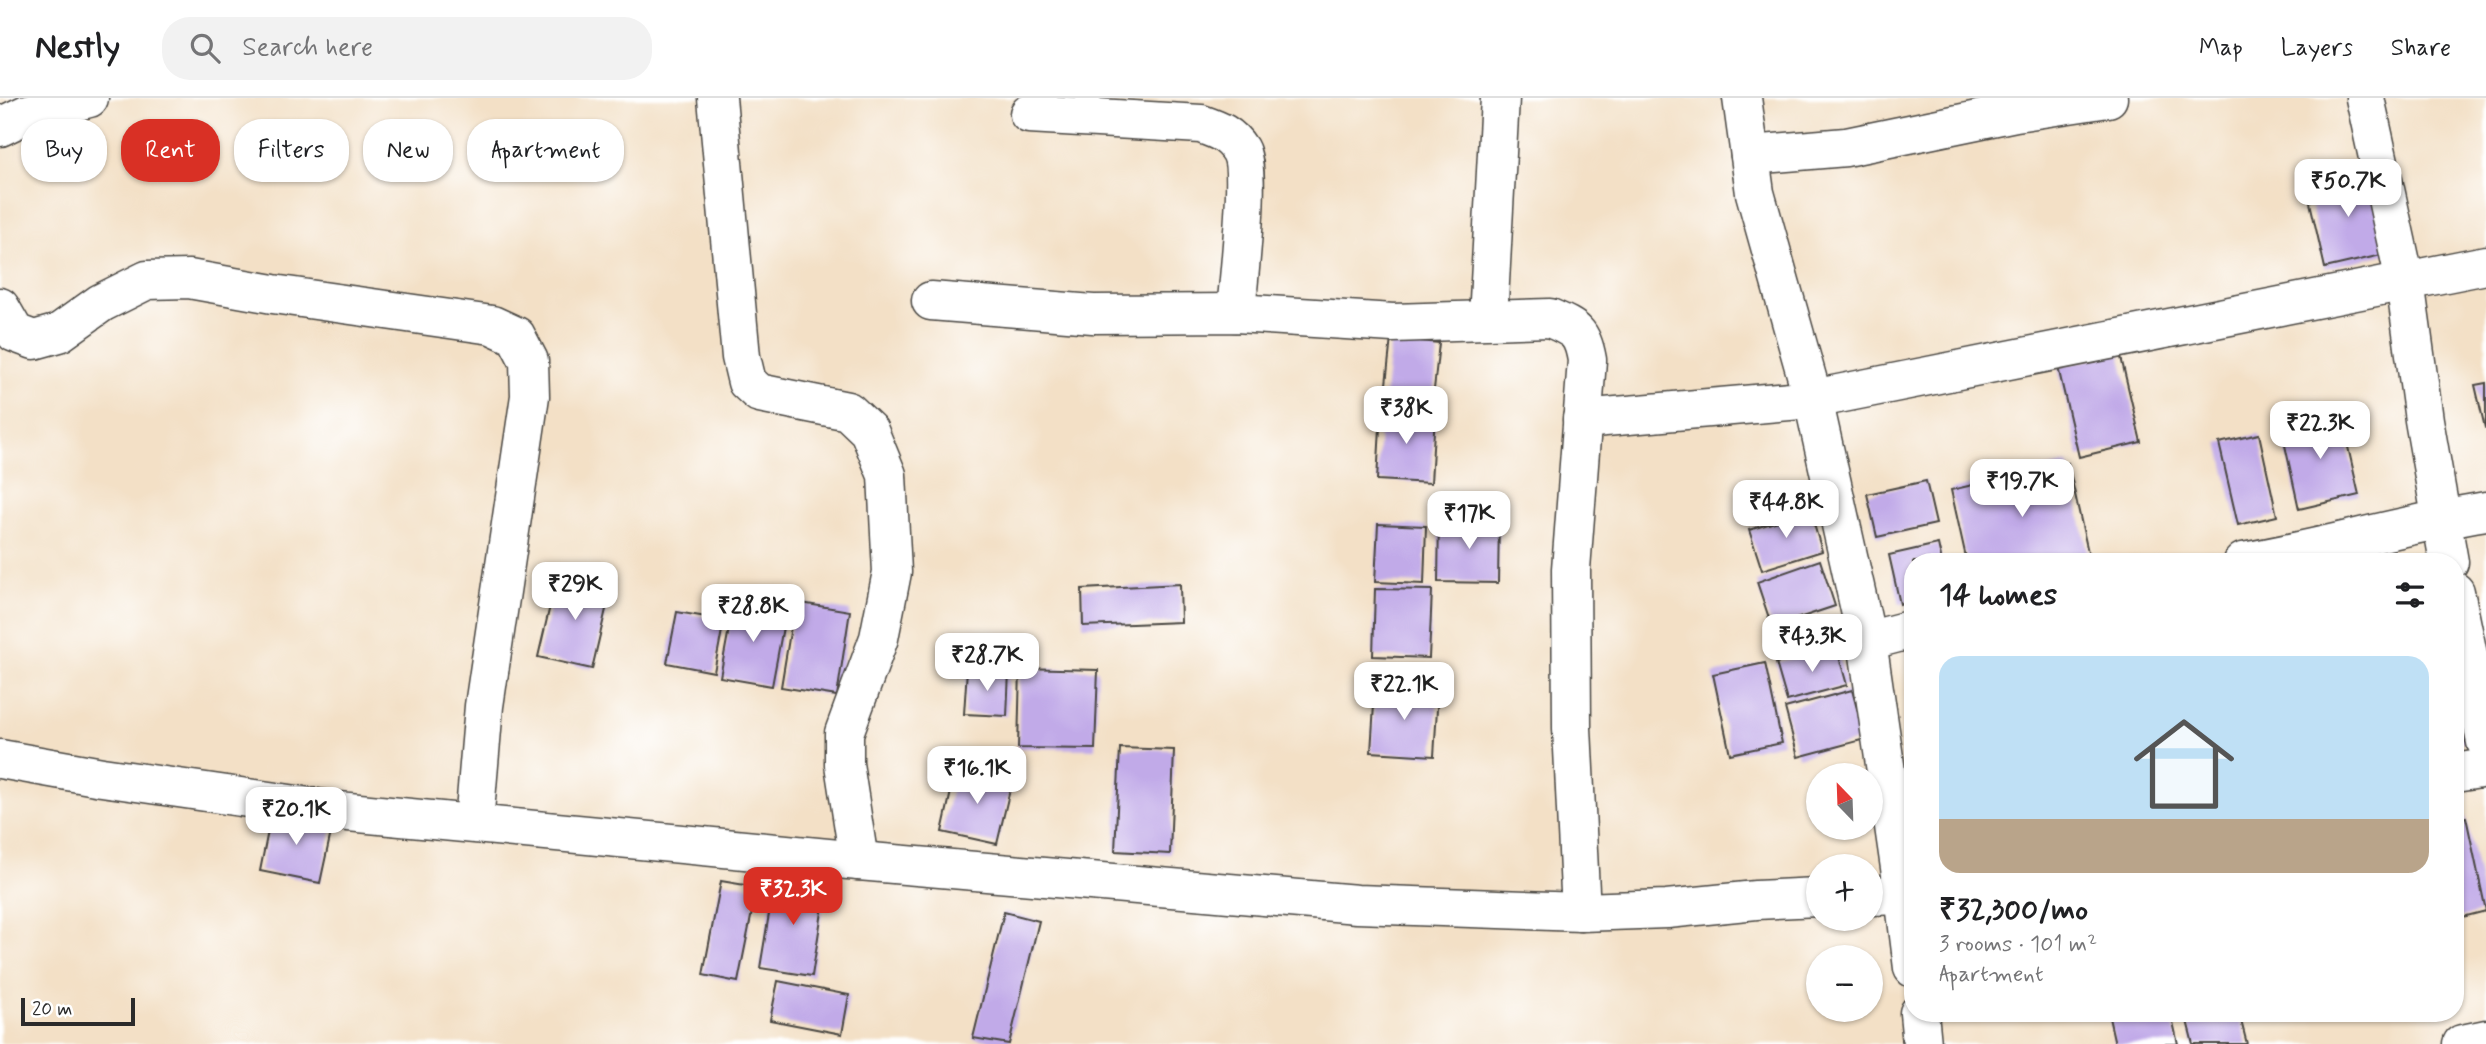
<!DOCTYPE html>
<meta charset="utf-8">
<style>
:root{--surface:#fff;--page:#f2f2f2;--text:#202124;--muted:#757577;--line:#e0e0e0;--accent:#d93025}
body{margin:0;font-family:Mynerve,sans-serif;background:var(--page);color:var(--text);height:100vh;display:flex;flex-direction:column;font-size:26px;white-space:nowrap}
*{box-sizing:border-box;margin:0}
p{font-size:23px;color:var(--muted)}
.icon{flex:none;width:38px;height:38px;fill:none;stroke:currentColor;stroke-width:2;stroke-linecap:round;stroke-linejoin:round}
.map{position:relative;flex:1;overflow:hidden}
.sheet{position:absolute;left:1904px;top:455px;width:560px;height:469px;display:flex;flex-direction:column;background:var(--surface);border-radius:28px;box-shadow:0 2px 5px #0004}
.sheet>*{flex:none}
.guide{position:absolute;left:21px;top:21px;width:665px;height:63px;display:flex;gap:14px}
.needle{width:46px;rotate:337deg}
.controls{position:absolute;left:1806px;top:665px;display:grid;gap:14px}
.controls a{display:grid;place-items:center;width:77px;height:77px;border-radius:50%;background:var(--surface);box-shadow:0 2px 5px #0004;font-size:35px}
.scale{position:absolute;left:21px;bottom:18px;width:114px;box-sizing:border-box;padding-left:7px;border:4px solid #2b2b2b;border-top:0;font-size:19px;line-height:24px;white-space:nowrap;color:#2b2b2b;-webkit-text-stroke:5px #fff;paint-order:stroke}
.price{position:absolute;translate:-50% -60px;padding:0 16px;border-radius:14px;background:#fff;color:#222;font-size:23px;line-height:46px;filter:drop-shadow(0 2px 4px #0008)}
.price::after{content:'';position:absolute;left:50%;top:42px;width:21px;height:16px;margin-left:-10px;background:inherit;clip-path:polygon(0 0,100% 0,50% 100%)}
.price.selected{background:var(--accent);color:#fff}
ul{padding:0;list-style:none}
li{display:grid;align-content:center;gap:14px;height:371px;padding:0 35px}
li+li{border-top:2px solid var(--line)}
li span{display:grid;place-items:center;height:217px;border-radius:21px;color:#555}
li>.icon{margin-inline-start:auto}
span .icon{width:126px;height:126px;fill:#fffc;stroke-width:1}
li b{font-size:30px}
h2{display:flex;justify-content:space-between;align-items:center;height:84px;padding:0 35px;font-size:30px}
.tag{padding:0 24px;border-radius:28px;background:var(--surface);box-shadow:0 2px 5px #0004;font-size:24px;line-height:63px}
.tag.selected{background:var(--accent);color:#fff}
header{display:flex;align-items:center;gap:42px;box-sizing:border-box;height:98px;padding:0 35px;background:var(--surface);border-bottom:2px solid var(--line)}
header strong{font-size:33px}
nav{display:flex;gap:38px;margin-inline-start:auto;font-size:24px}
.search{width:490px;height:63px;background:var(--page);display:flex;align-items:center;gap:18px;box-sizing:border-box;padding:0 24px;border-radius:28px;color:var(--muted);font-size:26px}
.map>svg:first-child{display:block}
</style>
<header>
<strong>Nestly</strong>
<div class="search"><svg class="icon" aria-label="search" viewBox="0 0 24 24"><circle cx="10" cy="10" r="6"/><path d="M15 15l6 6"/></svg>Search here</div>
<nav><a>Map</a><a>Layers</a><a>Share</a></nav>
</header>
<div class="map">
<svg width="2486" height="946" viewBox="0 0 2486 946">
<rect width="100%" height="100%" fill="#fff"/>
<filter id="ink" filterUnits="userSpaceOnUse"><feTurbulence type="fractalNoise" baseFrequency=".0143" numOctaves="2"/><feDisplacementMap in="SourceGraphic" scale="14" xChannelSelector="R" yChannelSelector="G"/><feConvolveMatrix kernelMatrix="1 2 1 2 8 2 1 2 1" color-interpolation-filters="sRGB"/></filter>
<filter id="wash" filterUnits="userSpaceOnUse"><feTurbulence type="fractalNoise" baseFrequency=".00686" numOctaves="4" result="noise"/><feDisplacementMap in="SourceGraphic" scale="28" xChannelSelector="R" yChannelSelector="G"/><feGaussianBlur stdDeviation="1.57" result="paint"/><feColorMatrix in="noise" values="0 0 0 0 0 0 0 0 0 0 0 0 0 0 0 0 0 1.4 0 .05"/><feComposite in="paint" operator="in"/></filter>
<g filter="url(#wash)">
<rect width="100%" height="100%" fill="#f3e0c6"/>
<g id="blocks">
<!-- building -->
<g fill="#c1aae8">
<path d="M 2371,71 L 2390,155 L 2325,170 L 2306,87 Z"/>
<path d="M 1391,240 L 1439,245 L 1432,310 L 1384,305 Z"/>
<path d="M 2120,255 L 2141,344 L 2079,359 L 2058,269 Z"/>
<path d="M 2486,285 L 2486,330 L 2485,330 L 2475,287 Z"/>
<path d="M 1381,312 L 1435,315 L 1431,385 L 1377,382 Z"/>
<path d="M 2340,314 L 2359,397 L 2299,411 L 2281,329 Z"/>
<path d="M 2259,336 L 2277,418 L 2238,427 L 2219,345 Z"/>
<path d="M 2068,365 L 2090,463 L 1967,464 L 1951,392 Z"/>
<path d="M 1926,383 L 1936,426 L 1877,439 L 1867,396 Z"/>
<path d="M 1810,413 L 1822,453 L 1762,472 L 1749,432 Z"/>
<path d="M 1439,420 L 1499,421 L 1498,485 L 1438,484 Z"/>
<path d="M 1378,426 L 1426,428 L 1424,486 L 1375,484 Z"/>
<path d="M 1938,446 L 1942,464 L 1913,464 L 1913,503 L 1900,506 L 1889,457 Z"/>
<path d="M 1820,462 L 1835,508 L 1772,529 L 1757,484 Z"/>
<path d="M 557,478 L 611,490 L 592,571 L 538,559 Z"/>
<path d="M 1180,486 L 1181,524 L 1083,528 L 1082,491 Z"/>
<path d="M 1375,491 L 1432,492 L 1429,560 L 1373,558 Z"/>
<path d="M 734,504 L 786,513 L 772,588 L 720,579 Z"/>
<path d="M 795,504 L 850,513 L 837,598 L 781,589 Z"/>
<path d="M 677,514 L 724,522 L 714,574 L 667,565 Z"/>
<path d="M 2455,544 L 2478,640 L 2455,646 Z"/>
<path d="M 1836,548 L 1847,587 L 1787,603 L 1776,565 Z"/>
<path d="M 1765,565 L 1782,645 L 1730,656 L 1713,576 Z"/>
<path d="M 1020,570 L 1098,572 L 1095,651 L 1018,650 Z"/>
<path d="M 967,571 L 1009,573 L 1007,618 L 964,616 Z"/>
<path d="M 1375,591 L 1438,595 L 1434,658 L 1371,654 Z"/>
<path d="M 1852,592 L 1865,641 L 1798,659 L 1785,610 Z"/>
<path d="M 1120,650 L 1174,652 L 1170,756 L 1115,753 Z"/>
<path d="M 956,671 L 1012,683 L 997,746 L 942,734 Z"/>
<path d="M 272,713 L 333,725 L 320,785 L 260,773 Z"/>
<path d="M 2466,719 L 2486,813 L 2455,821 L 2455,721 Z"/>
<path d="M 775,780 L 826,788 L 812,878 L 760,870 Z"/>
<path d="M 721,783 L 757,789 L 738,884 L 703,877 Z"/>
<path d="M 1004,814 L 1039,823 L 1009,946 L 973,940 Z"/>
<path d="M 778,883 L 849,897 L 842,936 L 770,922 Z"/>
<path d="M 2108,915 L 2171,915 L 2178,946 L 2115,946 Z"/>
<path d="M 2185,915 L 2239,915 L 2247,946 L 2193,946 Z"/>
</g>
</g>
</g>
<g filter="url(#ink)">
<use href="#blocks" fill-opacity="0" stroke="#494642" stroke-width="2"/>
<g fill="none" stroke-linecap="round" stroke-linejoin="round">
<defs>
<g id="minor">
<path d="M 717,0 L 741,259 L 747,284 L 759,295 L 848,313 L 869,333 L 887,377 L 892,474 L 879,540 L 844,635 L 844,666 L 859,763"/>
<path d="M 1742,0 L 1755,95 L 1813,301 L 1867,543 L 1904,797 L 1871,798"/>
<path d="M 2365,0 L 2405,183 L 2424,322 L 2449,464"/>
<path d="M 1029,16 L 1201,26 C 1218,32 1230,36 1240,52 C 1252,72 1238,185 1236,215"/>
<path d="M 0,29 L 27,16 L 89,0"/>
<path d="M 1750,57 L 1846,49 L 2016,14 L 2108,0"/>
<path d="M 931,203 L 1093,216 L 1236,215 L 1393,225 L 1550,220 C 1575,231 1582,233 1587,262 L 1571,471 L 1572,630 L 1581,814"/>
<path d="M 0,209 L 15,235 L 34,242 L 59,235 L 101,205 L 147,182 L 189,181 L 273,196 L 492,227 L 516,238 L 529,263 L 530,298 L 484,608 L 474,725"/>
<path d="M 1488,221 L 1500,0"/>
<path d="M 1582,321 L 1813,301 L 2486,167"/>
<path d="M 2243,464 C 2325,450 2404,426 2486,413"/>
<path d="M 2455,494 L 2486,644"/>
<path d="M 1867,543 L 1913,531"/>
<path d="M 0,661 L 102,679 L 338,713 L 859,763 L 1357,806 L 1581,814 L 1667,811 L 1756,802 L 1818,799"/>
<path d="M 2455,675 L 2486,670"/>
<path d="M 1913,794 L 1904,797 L 1913,870"/>
<path d="M 1919,915 L 1922,946"/>
<path d="M 2462,946 L 2486,941"/>
</g>
</defs>
<!-- minor casing -->
<use href="#minor" stroke="#494642" stroke-width="41"/>
<!-- minor -->
<use href="#minor" stroke="#fff" stroke-width="38"/>
</g>
</g>
</svg>
<div class="controls">
<a><svg class="needle" viewBox="-14 -14 28 28"><path d="M0-13l5 13h-10z" fill="#e53935"/><path d="M0 13l5-13h-10z" fill="#757577"/></svg></a>
<a>+</a>
<a>−</a>
</div>
<div class="scale">20 m</div>
<b class="price" style="left:2348px;top:121px">₹50.7K</b>
<b class="price" style="left:1406px;top:348px">₹38K</b>
<b class="price" style="left:2320px;top:363px">₹22.3K</b>
<b class="price" style="left:2022px;top:421px">₹19.7K</b>
<b class="price" style="left:1786px;top:442px">₹44.8K</b>
<b class="price" style="left:1469px;top:453px">₹17K</b>
<b class="price" style="left:575px;top:524px">₹29K</b>
<b class="price" style="left:753px;top:546px">₹28.8K</b>
<b class="price" style="left:1812px;top:576px">₹43.3K</b>
<b class="price" style="left:987px;top:595px">₹28.7K</b>
<b class="price" style="left:1404px;top:624px">₹22.1K</b>
<b class="price" style="left:977px;top:708px">₹16.1K</b>
<b class="price" style="left:296px;top:749px">₹20.1K</b>
<b class="price selected" style="left:793px;top:829px">₹32.3K</b>
<div class="guide">
<a class="tag">Buy</a>
<a class="tag selected">Rent</a>
<a class="tag">Filters</a>
<a class="tag">New</a>
<a class="tag">Apartment</a>
</div>
<section class="sheet">
<h2>14 homes<svg class="icon" aria-label="filters" viewBox="0 0 24 24"><path d="M4 7h16M4 17h16"/><circle cx="9" cy="7" r="2"/><circle cx="15" cy="17" r="2"/></svg></h2>
<ul>
<li><span style="background:linear-gradient(#bfe0f5 75%,#b9a48a 0)"><svg class="icon" aria-label="home" viewBox="0 0 24 24"><path d="M3 11l9-7 9 7M6 9v11h12V9"/></svg></span><div><b>₹32,300/mo</b><p>3 rooms · 101 m²</p><p>Apartment</p></div></li>
</ul>
</section>
</div>
